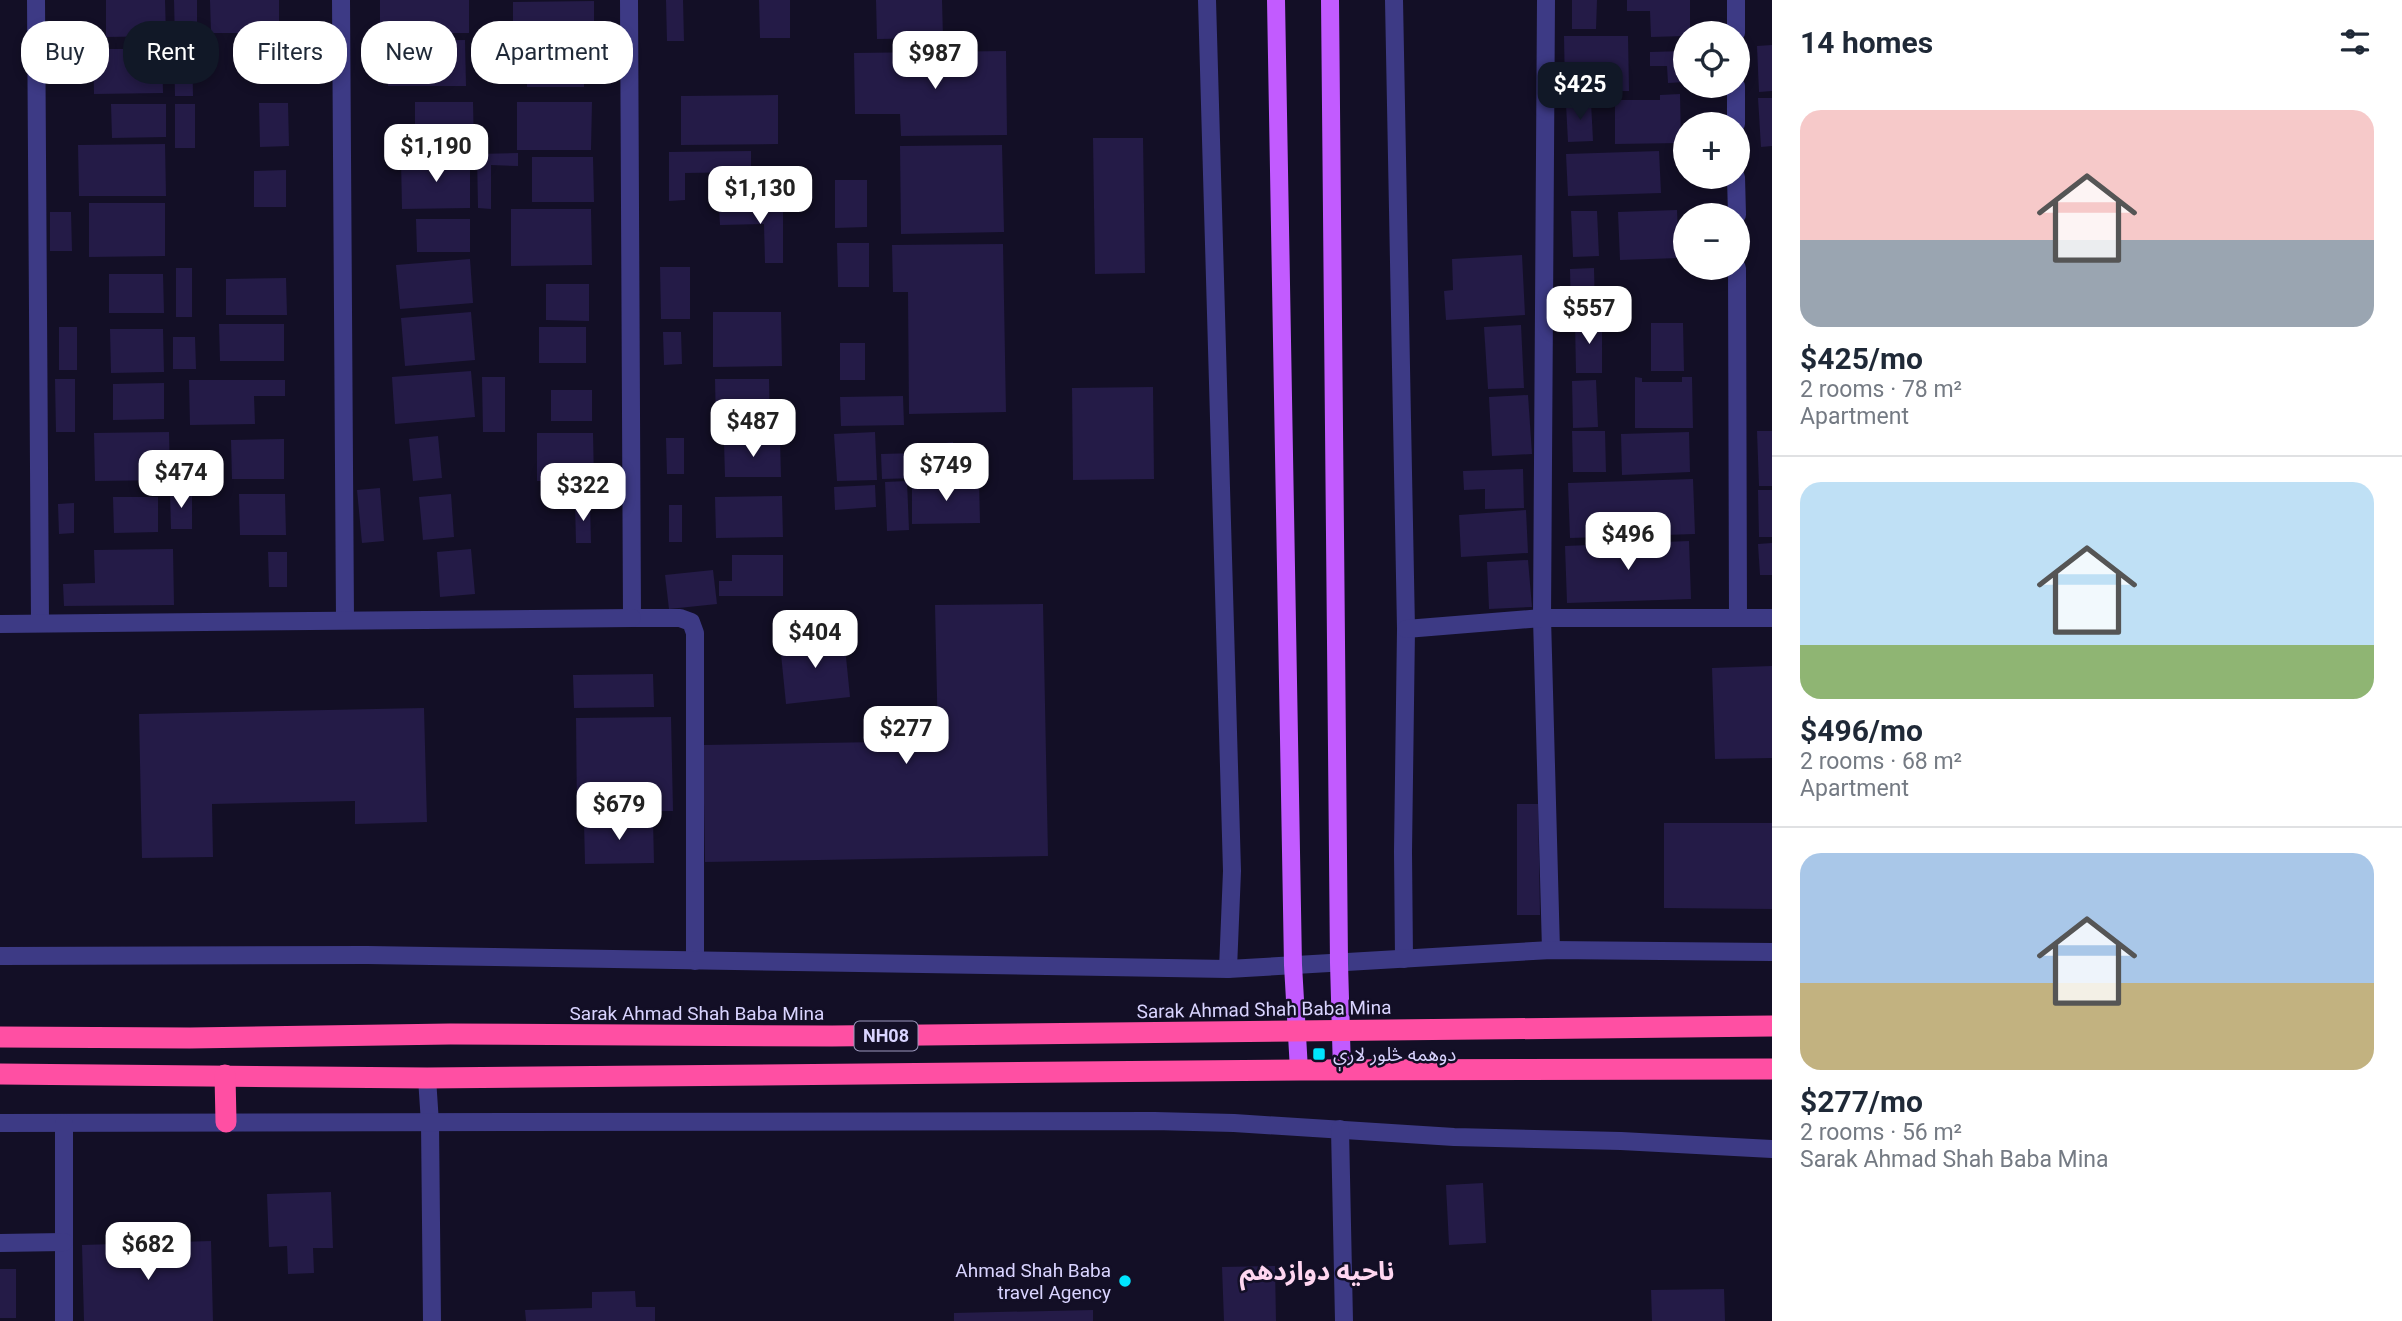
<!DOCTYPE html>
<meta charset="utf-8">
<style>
:root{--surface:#fff;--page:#f2f2f3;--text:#1f2937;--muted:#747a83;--line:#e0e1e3;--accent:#111827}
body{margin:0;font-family:Roboto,"Noto Sans Arabic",sans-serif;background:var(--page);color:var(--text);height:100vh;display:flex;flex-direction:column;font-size:26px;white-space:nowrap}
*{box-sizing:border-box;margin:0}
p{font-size:23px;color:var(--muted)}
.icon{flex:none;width:38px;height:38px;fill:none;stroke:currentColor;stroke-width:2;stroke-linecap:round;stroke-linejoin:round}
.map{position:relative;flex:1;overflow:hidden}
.panel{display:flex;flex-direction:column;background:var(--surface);width:630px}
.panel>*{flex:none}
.hud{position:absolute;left:21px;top:21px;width:665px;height:63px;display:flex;gap:14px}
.buttons{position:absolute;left:1673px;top:21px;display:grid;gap:14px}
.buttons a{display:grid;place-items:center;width:77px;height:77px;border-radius:50%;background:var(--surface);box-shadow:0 4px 10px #0003;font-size:35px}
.price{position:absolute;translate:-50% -60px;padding:0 16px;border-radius:14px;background:#fff;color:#222;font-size:23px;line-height:46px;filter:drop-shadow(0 2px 4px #0008)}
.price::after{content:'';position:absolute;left:50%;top:42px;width:21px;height:16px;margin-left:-10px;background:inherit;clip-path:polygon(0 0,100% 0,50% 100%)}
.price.selected{background:var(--accent);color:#fff}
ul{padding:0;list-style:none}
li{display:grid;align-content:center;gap:14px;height:371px;padding:0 28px}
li+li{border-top:2px solid var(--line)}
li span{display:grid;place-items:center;height:217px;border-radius:21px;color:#555}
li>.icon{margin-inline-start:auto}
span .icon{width:126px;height:126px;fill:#fffc;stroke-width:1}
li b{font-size:30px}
h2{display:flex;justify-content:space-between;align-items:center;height:84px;padding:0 28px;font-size:30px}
.pill{padding:0 24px;border-radius:28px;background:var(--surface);box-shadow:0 4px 10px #0003;font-size:24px;line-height:63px}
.pill.selected{background:var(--accent);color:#fff}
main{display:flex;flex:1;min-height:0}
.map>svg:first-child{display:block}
</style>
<main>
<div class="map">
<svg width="1772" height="1321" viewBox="0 0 1772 1321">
<rect width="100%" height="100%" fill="#130f26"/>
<!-- building -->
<g fill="#241b47">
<path d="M 106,0 L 165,0 L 166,36 L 106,37 Z"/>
<path d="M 174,0 L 197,0 L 197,41 L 175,41 Z"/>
<path d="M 210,0 L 279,0 L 279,33 L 211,33 Z"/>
<rect x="380" y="0" width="89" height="33"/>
<path d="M 666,0 L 683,0 L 684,41 L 667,41 Z"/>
<path d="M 759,0 L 790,0 L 790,38 L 760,38 Z"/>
<path d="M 876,0 L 942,0 L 943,38 L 877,39 Z"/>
<path d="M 1572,0 L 1597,0 L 1596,29 L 1572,29 Z"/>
<path d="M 1627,0 L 1690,0 L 1690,33 L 1685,33 L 1685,36 L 1651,37 L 1650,11 L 1627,11 Z"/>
<path d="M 594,1 L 594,39 L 513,39 L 513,2 Z"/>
<path d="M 1564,36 L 1628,36 L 1629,91 L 1565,91 Z"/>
<path d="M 465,40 L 466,86 L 388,86 L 388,41 Z"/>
<path d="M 1772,45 L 1772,91 L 1759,92 L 1757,46 Z"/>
<rect x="527" y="47" width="57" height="40"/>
<path d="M 93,49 L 162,49 L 163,93 L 94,94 Z"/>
<path d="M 174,50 L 192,50 L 193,96 L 175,96 Z"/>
<path d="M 1006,51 L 1007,135 L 901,136 L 900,114 L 855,114 L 854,53 Z"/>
<path d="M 1685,51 L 1685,82 L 1668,83 L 1667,66 L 1650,66 L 1650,52 Z"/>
<path d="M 1680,94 L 1681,143 L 1615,144 L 1615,100 L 1660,100 L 1660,95 Z"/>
<path d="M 778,95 L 778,144 L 681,145 L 681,96 Z"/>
<path d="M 1758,98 L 1772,98 L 1772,146 L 1761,147 Z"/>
<path d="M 415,102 L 473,102 L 474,149 L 415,150 Z"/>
<path d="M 517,102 L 592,102 L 591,150 L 517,150 Z"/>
<path d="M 1591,102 L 1593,141 L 1568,142 L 1566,104 Z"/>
<path d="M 259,103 L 288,103 L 289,146 L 260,147 Z"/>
<path d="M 111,104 L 166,104 L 166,137 L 112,138 Z"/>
<rect x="175" y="104" width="20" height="44"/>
<path d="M 1093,138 L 1143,138 L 1145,273 L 1095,274 Z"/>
<path d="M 165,144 L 166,196 L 79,196 L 78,145 Z"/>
<path d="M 1002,145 L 1004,232 L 901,234 L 900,146 Z"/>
<path d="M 751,151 L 751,172 L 685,173 L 685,200 L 669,201 L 669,152 Z"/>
<path d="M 1659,151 L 1661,193 L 1568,196 L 1566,154 Z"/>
<path d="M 518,153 L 518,166 L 491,165 L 491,209 L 478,208 L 477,154 Z"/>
<path d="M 532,157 L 593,157 L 594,202 L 532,202 Z"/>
<path d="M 401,159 L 470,159 L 470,208 L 402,209 Z"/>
<path d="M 286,170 L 286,207 L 254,207 L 254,171 Z"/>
<path d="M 835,180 L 867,180 L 867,227 L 835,228 Z"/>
<path d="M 89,203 L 165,203 L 165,256 L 89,257 Z"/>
<path d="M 783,206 L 783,263 L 765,263 L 764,224 L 720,225 L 719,207 Z"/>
<path d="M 511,209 L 591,209 L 592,265 L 511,266 Z"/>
<path d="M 1677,210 L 1679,258 L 1620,260 L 1618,212 Z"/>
<path d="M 1571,211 L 1597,211 L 1599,256 L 1573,257 Z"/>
<path d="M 50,212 L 71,212 L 72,251 L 50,251 Z"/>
<path d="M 416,219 L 470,219 L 470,252 L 417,252 Z"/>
<path d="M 837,243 L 869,243 L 869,287 L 838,287 Z"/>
<path d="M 1003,244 L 1006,412 L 909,414 L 908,292 L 893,292 L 892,245 Z"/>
<path d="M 1522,255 L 1525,315 L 1446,320 L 1444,291 L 1453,290 L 1452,259 Z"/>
<path d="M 470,259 L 473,303 L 400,309 L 396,265 Z"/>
<path d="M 660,267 L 690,267 L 690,319 L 661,319 Z"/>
<rect x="176" y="268" width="16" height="49"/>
<path d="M 1594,268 L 1595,313 L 1571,313 L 1570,269 Z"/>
<path d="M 109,274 L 163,274 L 164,313 L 109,313 Z"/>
<path d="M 286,278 L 287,315 L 226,315 L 226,279 Z"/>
<path d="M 546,284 L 589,284 L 589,321 L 546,320 Z"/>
<path d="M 471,312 L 475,360 L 405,366 L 401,318 Z"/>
<path d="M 713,312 L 781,312 L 782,366 L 713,367 Z"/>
<path d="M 1575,320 L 1602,320 L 1602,373 L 1576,373 Z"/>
<path d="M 1651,323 L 1683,323 L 1684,371 L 1651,371 Z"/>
<path d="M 219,324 L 284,324 L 284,361 L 220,361 Z"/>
<path d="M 1521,325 L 1524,388 L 1488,389 L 1484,327 Z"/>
<rect x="59" y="327" width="18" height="43"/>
<rect x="539" y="327" width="47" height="36"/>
<path d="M 110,329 L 163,329 L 164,372 L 111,373 Z"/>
<path d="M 663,332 L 681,332 L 682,364 L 664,365 Z"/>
<path d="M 173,337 L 195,337 L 196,369 L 173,369 Z"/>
<rect x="840" y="343" width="25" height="37"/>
<path d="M 471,371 L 475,417 L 395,424 L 392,377 Z"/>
<path d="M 482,377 L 505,377 L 505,432 L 483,432 Z"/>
<path d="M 1635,377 L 1642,378 L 1642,382 L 1682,382 L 1682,377 L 1692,377 L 1693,428 L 1635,428 Z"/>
<path d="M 55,379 L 75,379 L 75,432 L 56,432 Z"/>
<path d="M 715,379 L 769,379 L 770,426 L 716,427 Z"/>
<path d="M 189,380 L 285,380 L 285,396 L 254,396 L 255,424 L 190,425 Z"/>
<path d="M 1596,380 L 1598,427 L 1573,428 L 1572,381 Z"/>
<path d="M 164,383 L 164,419 L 113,420 L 113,384 Z"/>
<path d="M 1153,387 L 1154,479 L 1073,480 L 1072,388 Z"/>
<rect x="551" y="390" width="41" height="31"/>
<path d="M 1528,395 L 1532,454 L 1492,456 L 1489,397 Z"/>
<path d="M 903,396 L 904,425 L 841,426 L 840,397 Z"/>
<path d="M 1572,431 L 1605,431 L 1606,472 L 1573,472 Z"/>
<path d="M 1757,431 L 1772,431 L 1772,486 L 1759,486 Z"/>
<path d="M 169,432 L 170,480 L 95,481 L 94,433 Z"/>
<path d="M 875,432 L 877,480 L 837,481 L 834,434 Z"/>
<path d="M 1689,432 L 1690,472 L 1622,475 L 1621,434 Z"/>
<path d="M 537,433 L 593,433 L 594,481 L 537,481 Z"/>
<path d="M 438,436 L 442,478 L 413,481 L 409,439 Z"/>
<path d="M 666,438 L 684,438 L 684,474 L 667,474 Z"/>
<path d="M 284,439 L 284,479 L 232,479 L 231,440 Z"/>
<path d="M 780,440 L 781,477 L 725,477 L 724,441 Z"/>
<path d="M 953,442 L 958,475 L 926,480 L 922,446 Z"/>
<path d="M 918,453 L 919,478 L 882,479 L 881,454 Z"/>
<path d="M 1523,469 L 1524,508 L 1485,509 L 1485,489 L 1464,490 L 1463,471 Z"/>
<path d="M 1693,479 L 1695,534 L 1570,538 L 1568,483 Z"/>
<path d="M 907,481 L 909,530 L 887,531 L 885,482 Z"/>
<path d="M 979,481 L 980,523 L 912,524 L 912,482 Z"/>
<path d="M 875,485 L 876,507 L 835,510 L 834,487 Z"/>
<path d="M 380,488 L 384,541 L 362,543 L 357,490 Z"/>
<path d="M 1758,490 L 1772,490 L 1772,537 L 1759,537 Z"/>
<path d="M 170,491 L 192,491 L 192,529 L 171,529 Z"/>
<path d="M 239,494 L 285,494 L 286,535 L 240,535 Z"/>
<path d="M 451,494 L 454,537 L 423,540 L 419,497 Z"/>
<path d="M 782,496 L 783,537 L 716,538 L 715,497 Z"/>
<path d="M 113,497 L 158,497 L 158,532 L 114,533 Z"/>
<path d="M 74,503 L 74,533 L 59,534 L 58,504 Z"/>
<path d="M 575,503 L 590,503 L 591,543 L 576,543 Z"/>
<rect x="669" y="505" width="13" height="37"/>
<path d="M 1526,510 L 1528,553 L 1461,557 L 1459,515 Z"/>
<path d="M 1689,541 L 1691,599 L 1567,603 L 1565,546 Z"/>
<path d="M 1772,543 L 1772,575 L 1760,575 L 1758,544 Z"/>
<path d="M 173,549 L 174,605 L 64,606 L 63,584 L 95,583 L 94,550 Z"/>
<path d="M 471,549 L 475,594 L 440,597 L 437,552 Z"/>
<path d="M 268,552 L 287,552 L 287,587 L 269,587 Z"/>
<path d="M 732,555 L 783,555 L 783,596 L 719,596 L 719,581 L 732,581 Z"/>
<path d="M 1528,560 L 1532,607 L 1489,609 L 1487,562 Z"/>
<path d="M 713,570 L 717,604 L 669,609 L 665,575 Z"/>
<path d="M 1043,604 L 1048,856 L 705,862 L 703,745 L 938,741 L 935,605 Z"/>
<path d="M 844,637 L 850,697 L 786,704 L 780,644 Z"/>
<path d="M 1772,666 L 1772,758 L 1715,759 L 1712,668 Z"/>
<path d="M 653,674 L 654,707 L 574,708 L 573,675 Z"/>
<path d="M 424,708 L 427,822 L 355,824 L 355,801 L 212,804 L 213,857 L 142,858 L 139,714 Z"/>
<path d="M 671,717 L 673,811 L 577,812 L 576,718 Z"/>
<path d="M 1517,804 L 1538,804 L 1540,915 L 1517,915 Z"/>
<path d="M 653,820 L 654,863 L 585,864 L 584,821 Z"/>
<path d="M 1664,823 L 1772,823 L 1772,909 L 1664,908 Z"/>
<path d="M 1483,1183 L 1486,1243 L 1449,1245 L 1446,1185 Z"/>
<path d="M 331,1192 L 333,1248 L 313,1248 L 314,1273 L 288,1274 L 287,1246 L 269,1247 L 267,1194 Z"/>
<path d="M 211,1241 L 213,1321 L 84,1321 L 82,1245 Z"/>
<path d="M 1275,1266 L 1276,1321 L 1224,1321 L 1222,1267 Z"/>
<rect x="0" y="1269" width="16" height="49"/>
<path d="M 1724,1289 L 1725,1321 L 1652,1321 L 1651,1290 Z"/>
<path d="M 635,1291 L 636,1307 L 655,1307 L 655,1321 L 526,1321 L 525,1310 L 592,1308 L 592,1292 Z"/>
<path d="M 1093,1310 L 1093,1321 L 954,1321 L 954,1313 Z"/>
</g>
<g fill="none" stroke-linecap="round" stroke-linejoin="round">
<!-- minor -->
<g stroke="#3d3a85" stroke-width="18">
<path d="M 36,0 L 40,623"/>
<path d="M 341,0 L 345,620"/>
<path d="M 629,0 L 632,618 L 680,618 L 691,622 L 695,633 L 695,961"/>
<path d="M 1207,0 L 1232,871 L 1228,969"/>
<path d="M 1394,0 L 1406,629 L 1403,852 L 1404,959"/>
<path d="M 1546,0 L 1542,618 L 1551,950"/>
<path d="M 1736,0 L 1736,33"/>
<path d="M 1736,86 L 1736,124"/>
<path d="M 1736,177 L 1737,215"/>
<path d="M 1737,268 L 1738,618"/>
<path d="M 0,624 L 632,618"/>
<path d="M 1406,629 L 1542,618 L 1772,618"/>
<path d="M 0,956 L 367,955 L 1228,969 L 1551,950 L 1772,952"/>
<path d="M 427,1078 L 430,1123 L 432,1321"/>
<path d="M 0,1123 L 1154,1121 L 1234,1123 L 1454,1137 L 1621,1141 L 1772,1149"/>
<path d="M 64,1123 L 64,1321"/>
<path d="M 1340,1129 L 1344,1321"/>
<path d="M 0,1243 L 64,1242"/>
</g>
<!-- major -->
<g stroke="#c25bff" stroke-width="18">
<path d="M 1276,0 L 1293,965 L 1299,1070"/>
<path d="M 1330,0 L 1339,963 L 1342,1071"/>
</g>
<!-- highway -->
<g stroke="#ff4fa3" stroke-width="21">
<path d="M 0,1037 L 190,1038 L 450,1034 L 832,1036 L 1772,1026"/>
<path d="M 0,1074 L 427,1078 L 1299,1070 L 1772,1069"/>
<path d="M 225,1075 L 226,1122"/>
</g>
</g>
<!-- markers -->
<g fill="#00e5ff" stroke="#130f26" stroke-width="2.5">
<rect x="1312" y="1047" width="14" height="14" rx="3.5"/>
<circle cx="1125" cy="1281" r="7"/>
</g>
<g text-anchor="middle" stroke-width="5" stroke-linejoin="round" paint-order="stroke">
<!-- shield labels -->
<rect fill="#130f26" stroke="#9e99be" stroke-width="2" x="854.5" y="1021.5" width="63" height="29" rx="5"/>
<g font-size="18" font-weight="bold" fill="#d9d4ff">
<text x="886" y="1042">NH08</text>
</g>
<!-- street labels -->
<g font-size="19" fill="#d9d4ff" stroke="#130f26">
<text transform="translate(1264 1009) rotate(-1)" y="7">Sarak Ahmad Shah Baba Mina</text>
<text x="697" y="1020">Sarak Ahmad Shah Baba Mina</text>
</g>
<!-- poi labels -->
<g font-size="19" fill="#d9d4ff" stroke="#130f26" text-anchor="start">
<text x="1333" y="1061">دوهمه څلور لارې</text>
<text x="1111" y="1277" text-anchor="end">Ahmad Shah Baba<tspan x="1111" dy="22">travel Agency</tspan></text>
</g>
<!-- district labels -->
<g font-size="26" font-weight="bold" fill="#ffd6f0" stroke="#130f26">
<text x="1317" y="1280">ناحیه دوازدهم</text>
</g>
</g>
</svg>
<div class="buttons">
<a><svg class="icon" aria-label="locate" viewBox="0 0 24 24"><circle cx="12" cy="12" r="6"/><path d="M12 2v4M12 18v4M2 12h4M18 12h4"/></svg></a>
<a>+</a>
<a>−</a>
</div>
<b class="price" style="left:935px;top:91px">$987</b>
<b class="price selected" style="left:1580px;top:122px">$425</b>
<b class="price" style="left:436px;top:184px">$1,190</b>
<b class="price" style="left:760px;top:226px">$1,130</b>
<b class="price" style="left:1589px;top:346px">$557</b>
<b class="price" style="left:753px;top:459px">$487</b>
<b class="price" style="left:946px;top:503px">$749</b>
<b class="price" style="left:181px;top:510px">$474</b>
<b class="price" style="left:583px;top:523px">$322</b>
<b class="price" style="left:1628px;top:572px">$496</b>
<b class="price" style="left:815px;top:670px">$404</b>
<b class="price" style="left:906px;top:766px">$277</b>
<b class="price" style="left:619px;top:842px">$679</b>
<b class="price" style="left:148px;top:1282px">$682</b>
<div class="hud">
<a class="pill">Buy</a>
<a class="pill selected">Rent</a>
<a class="pill">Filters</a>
<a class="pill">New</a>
<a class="pill">Apartment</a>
</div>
</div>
<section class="panel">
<h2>14 homes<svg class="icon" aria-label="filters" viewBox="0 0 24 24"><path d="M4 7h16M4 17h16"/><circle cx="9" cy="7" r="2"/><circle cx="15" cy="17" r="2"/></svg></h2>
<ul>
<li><span style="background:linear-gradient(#f6c9c9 60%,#9aa5b1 0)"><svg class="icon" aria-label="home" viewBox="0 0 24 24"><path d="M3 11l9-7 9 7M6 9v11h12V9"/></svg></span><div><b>$425/mo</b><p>2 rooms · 78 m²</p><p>Apartment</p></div></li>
<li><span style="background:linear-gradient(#bfe0f5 75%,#8fb573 0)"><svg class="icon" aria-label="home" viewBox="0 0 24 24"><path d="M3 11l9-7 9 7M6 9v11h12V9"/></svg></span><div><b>$496/mo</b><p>2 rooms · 68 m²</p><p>Apartment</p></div></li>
<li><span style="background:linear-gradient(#a9c7e8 60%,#c2b280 0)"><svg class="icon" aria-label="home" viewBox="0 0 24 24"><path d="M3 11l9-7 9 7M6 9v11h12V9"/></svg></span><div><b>$277/mo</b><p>2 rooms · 56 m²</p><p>Sarak Ahmad Shah Baba Mina</p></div></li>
</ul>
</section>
</main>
